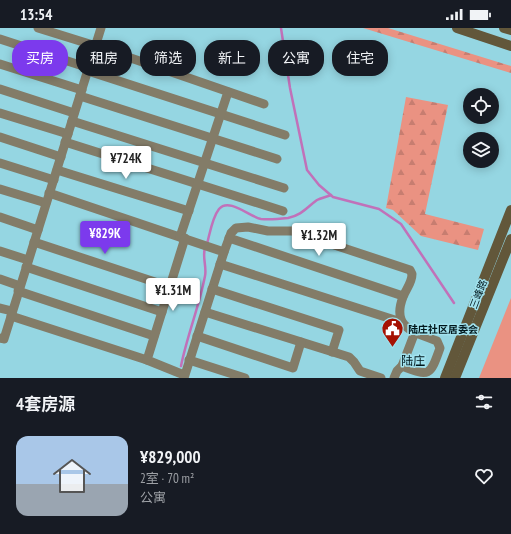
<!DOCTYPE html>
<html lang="zh">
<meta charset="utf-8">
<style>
:root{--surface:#171b24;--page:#20242c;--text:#f1f3f6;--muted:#9ea1a6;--accent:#7c3aed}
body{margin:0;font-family:"PT Sans Narrow","Noto Sans SC",sans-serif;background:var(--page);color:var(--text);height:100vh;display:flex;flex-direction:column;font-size:15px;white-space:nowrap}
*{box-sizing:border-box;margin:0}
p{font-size:13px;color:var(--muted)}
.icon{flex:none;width:22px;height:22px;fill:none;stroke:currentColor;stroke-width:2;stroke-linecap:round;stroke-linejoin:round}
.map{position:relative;height:350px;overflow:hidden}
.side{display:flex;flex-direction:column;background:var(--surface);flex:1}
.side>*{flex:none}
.top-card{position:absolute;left:12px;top:12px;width:487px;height:36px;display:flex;gap:8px}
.controls{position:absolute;left:463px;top:60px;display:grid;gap:8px}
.controls a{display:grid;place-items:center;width:36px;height:36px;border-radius:50%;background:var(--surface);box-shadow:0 2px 10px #0003;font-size:20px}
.price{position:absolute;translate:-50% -34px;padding:0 9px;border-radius:4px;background:#fff;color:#222;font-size:13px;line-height:26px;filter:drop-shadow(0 1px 2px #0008)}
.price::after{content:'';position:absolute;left:50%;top:24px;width:12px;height:9px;margin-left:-6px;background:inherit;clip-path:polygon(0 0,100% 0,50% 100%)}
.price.active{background:var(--accent);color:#fff}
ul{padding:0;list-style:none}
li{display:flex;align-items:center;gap:12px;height:100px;padding:0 16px}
li span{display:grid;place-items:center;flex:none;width:112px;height:80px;border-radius:12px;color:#555}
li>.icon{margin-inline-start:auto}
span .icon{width:48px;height:48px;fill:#fffc;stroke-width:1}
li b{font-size:17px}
h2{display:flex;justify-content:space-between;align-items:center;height:48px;padding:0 16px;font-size:17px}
.pill{padding:0 14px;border-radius:16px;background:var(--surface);box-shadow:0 2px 10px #0003;font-size:14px;line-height:36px}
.pill.active{background:var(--accent);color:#fff}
.status{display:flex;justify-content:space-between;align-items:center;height:28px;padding:0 20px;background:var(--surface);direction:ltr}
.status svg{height:11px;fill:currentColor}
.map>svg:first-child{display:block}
</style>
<div class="status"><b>13:54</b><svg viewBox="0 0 49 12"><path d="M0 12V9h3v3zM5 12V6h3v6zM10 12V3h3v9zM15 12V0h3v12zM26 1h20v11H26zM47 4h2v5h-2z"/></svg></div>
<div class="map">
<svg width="511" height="350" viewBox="0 0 511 350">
<defs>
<pattern id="forest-firs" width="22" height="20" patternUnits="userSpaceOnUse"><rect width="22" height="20" fill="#ea9282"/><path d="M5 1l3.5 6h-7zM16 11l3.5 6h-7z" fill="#c77d70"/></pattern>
</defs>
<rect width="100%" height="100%" fill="#95d6e2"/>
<!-- green -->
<path fill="#ea9282" d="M 511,270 L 511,350 L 479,350 Z"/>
<!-- forest -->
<g fill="url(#forest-firs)">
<path d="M 363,0 L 388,0 L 511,38 L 511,45 Z"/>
<path d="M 406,69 L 448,77 L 425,186 L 484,201 L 478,222 L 421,208 L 393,182 L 386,180 Z"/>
</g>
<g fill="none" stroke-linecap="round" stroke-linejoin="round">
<!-- stream -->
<g stroke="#c171b9" stroke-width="2.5">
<path d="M 281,0 L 290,60 L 307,142 L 319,157 L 333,169 L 379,181 L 401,196 L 454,275"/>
<path d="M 207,216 C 210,205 212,190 219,181 C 229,169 250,189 261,191 C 270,192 279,191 288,190 C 302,187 306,180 317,172 C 321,170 326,169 331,167"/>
<path d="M 181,338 C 187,308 199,279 205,248 C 207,239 202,229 205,220"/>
</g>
<!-- minor -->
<g stroke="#837c68" stroke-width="9">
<path d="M 38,0 L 96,18 L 264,76"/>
<path d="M 0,11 L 89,40"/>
<path d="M 0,36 L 82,62"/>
<path d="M 88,43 L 285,107"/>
<path d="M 0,61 L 74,85"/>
<path d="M 80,68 L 277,131"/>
<path d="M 0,85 L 68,106"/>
<path d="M 72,93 L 284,160"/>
<path d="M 0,109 L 61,129"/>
<path d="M 65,114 L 283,183"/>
<path d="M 0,135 L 54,152"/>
<path d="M 57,142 L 189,183"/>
<path d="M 0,161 L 46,175"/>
<path d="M 49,165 L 224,224 L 184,350"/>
<path d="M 0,189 L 38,202"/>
<path d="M 180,209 L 228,64"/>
<path d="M 229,210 L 403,268"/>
<path d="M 34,214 L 170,259"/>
<path d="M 0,223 L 28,232"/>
<path d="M 224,224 L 231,205 L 236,200 L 248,199 L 268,203 L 292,203 L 410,242 L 412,246 C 412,255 406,261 403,269 C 391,300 414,304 437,313 L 440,320 C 430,348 430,349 402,338 L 415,304"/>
<path d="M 220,236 L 401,294"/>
<path d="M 26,239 L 162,284"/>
<path d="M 0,251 L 20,258"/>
<path d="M 212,261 L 339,302 L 332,324"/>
<path d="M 18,263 L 154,308"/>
<path d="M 0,280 L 12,283"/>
<path d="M 205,284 L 349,329 L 354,334 L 360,343 L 381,350"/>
<path d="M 11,288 L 147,332"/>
<path d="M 197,308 L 293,340 L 301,314"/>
<path d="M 0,310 L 4,311 L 101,0"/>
<path d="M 189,332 L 245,350"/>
<path d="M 184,347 L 147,332 L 185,210"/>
<path d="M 394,350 L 397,343 L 402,338"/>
</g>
<!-- secondary -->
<g stroke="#62573a" stroke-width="10">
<path d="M 457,0 L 511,18"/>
<path d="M 504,0 L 511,2"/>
<path d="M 445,350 L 511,182"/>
<path d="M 455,350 L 511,211"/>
</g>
</g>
<!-- icons -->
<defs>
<symbol id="civic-pin" viewBox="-11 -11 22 30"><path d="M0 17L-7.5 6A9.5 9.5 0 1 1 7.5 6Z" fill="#a51102" stroke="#a2e3ef"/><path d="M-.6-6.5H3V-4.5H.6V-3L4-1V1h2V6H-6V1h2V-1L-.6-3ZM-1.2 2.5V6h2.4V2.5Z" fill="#fff"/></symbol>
</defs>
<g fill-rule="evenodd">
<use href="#civic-pin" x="380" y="288" width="25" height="34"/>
</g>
<g text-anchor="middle" stroke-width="3" stroke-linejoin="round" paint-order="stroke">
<!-- street labels -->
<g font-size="10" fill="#00171c" stroke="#a2e3ef">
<text transform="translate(478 266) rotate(-69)" y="4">三峰路</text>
</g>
<!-- poi labels -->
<g font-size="10" font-weight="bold" fill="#00171c" stroke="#a2e3ef" text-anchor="start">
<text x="408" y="305">陆庄社区居委会</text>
</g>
<!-- quarter labels -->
<g font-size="12" fill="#00171c" stroke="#a2e3ef">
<text x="413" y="337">陆庄</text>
</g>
</g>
</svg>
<div class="controls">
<a><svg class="icon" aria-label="locate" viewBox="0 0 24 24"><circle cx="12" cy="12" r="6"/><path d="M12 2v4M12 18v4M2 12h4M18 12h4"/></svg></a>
<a><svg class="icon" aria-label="layers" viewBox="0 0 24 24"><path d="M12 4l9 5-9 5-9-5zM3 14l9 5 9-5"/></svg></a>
</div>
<b class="price" style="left:126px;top:152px">¥724K</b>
<b class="price active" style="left:105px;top:227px">¥829K</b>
<b class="price" style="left:319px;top:229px">¥1.32M</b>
<b class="price" style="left:173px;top:284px">¥1.31M</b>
<div class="top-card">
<a class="pill active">买房</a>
<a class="pill">租房</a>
<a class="pill">筛选</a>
<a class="pill">新上</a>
<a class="pill">公寓</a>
<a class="pill">住宅</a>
</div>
</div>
<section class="side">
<h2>4套房源<svg class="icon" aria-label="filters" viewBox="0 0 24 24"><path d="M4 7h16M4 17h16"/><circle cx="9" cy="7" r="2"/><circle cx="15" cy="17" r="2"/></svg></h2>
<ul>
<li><span style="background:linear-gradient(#a9c7e8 60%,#9aa5b1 0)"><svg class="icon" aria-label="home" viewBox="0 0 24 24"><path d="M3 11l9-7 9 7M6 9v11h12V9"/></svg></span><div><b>¥829,000</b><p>2室 · 70 m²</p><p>公寓</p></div><svg class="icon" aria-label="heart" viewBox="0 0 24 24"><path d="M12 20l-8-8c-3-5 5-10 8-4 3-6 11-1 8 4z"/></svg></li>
</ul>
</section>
